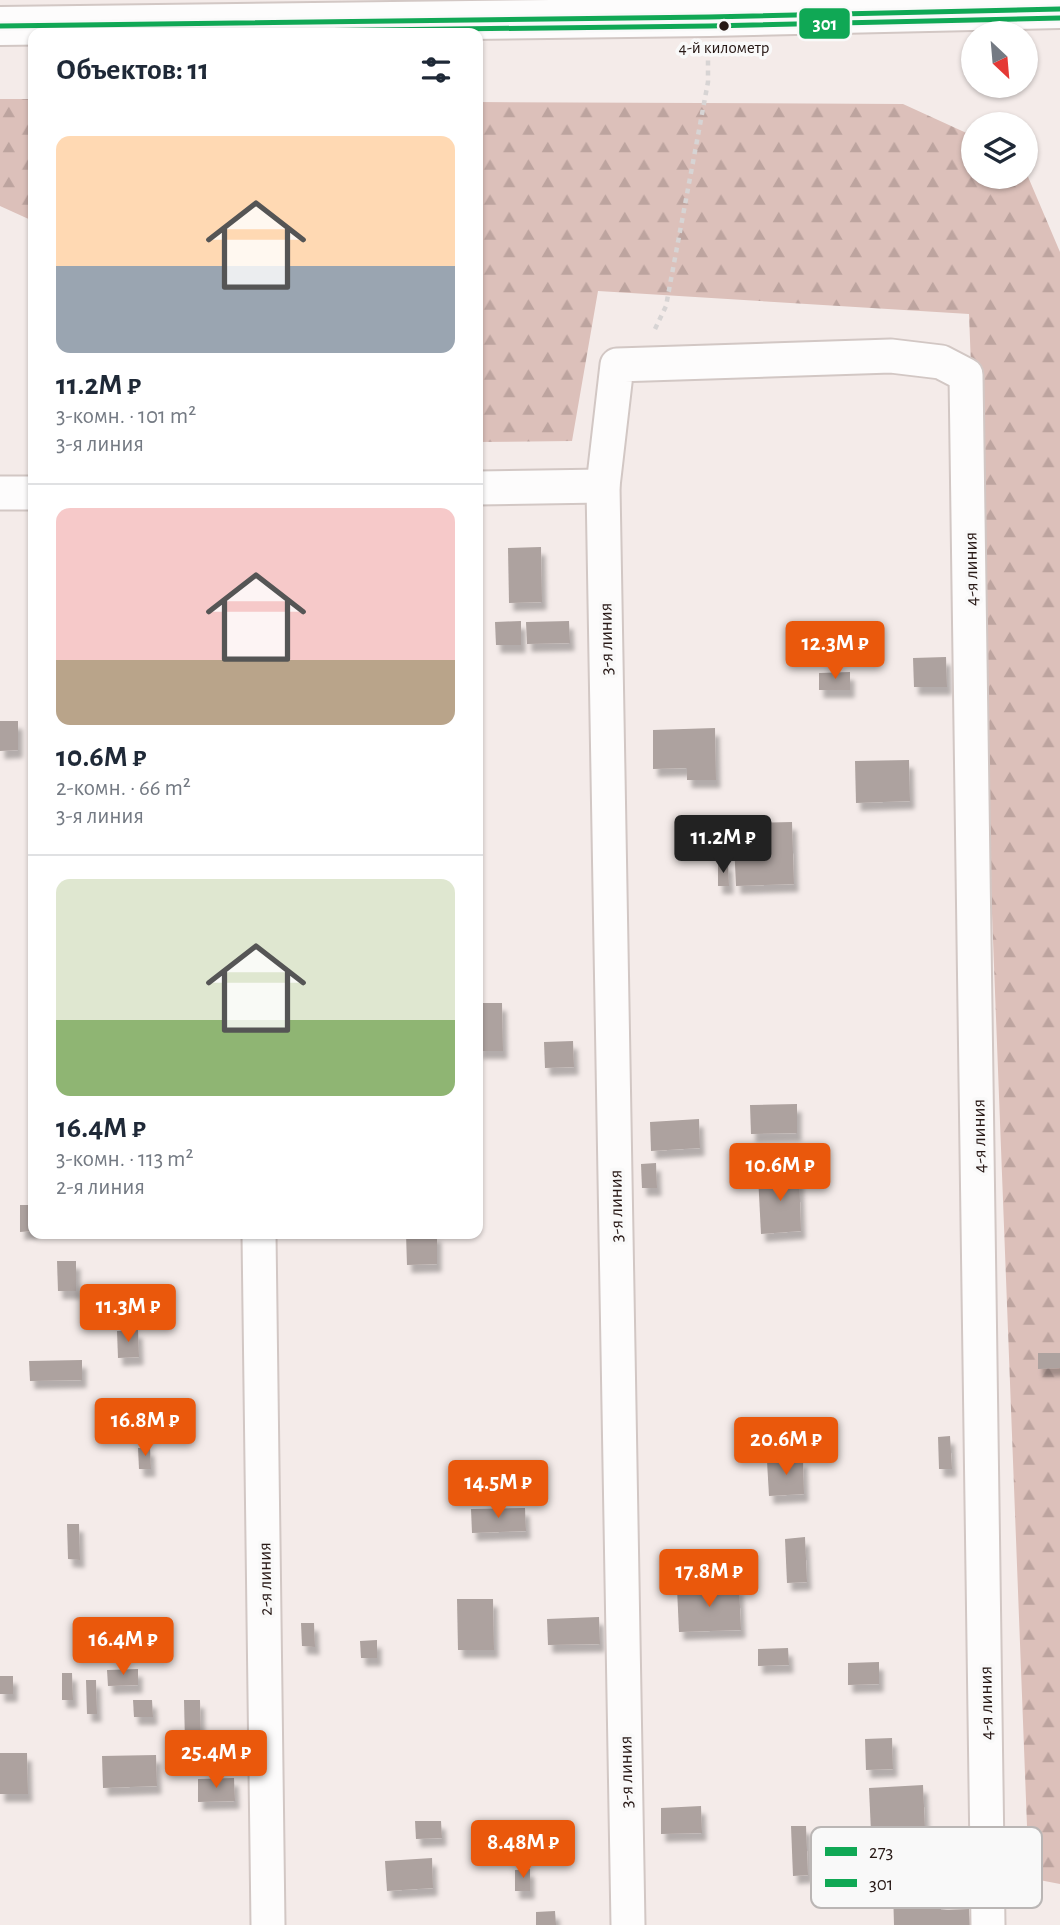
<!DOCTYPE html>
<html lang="ru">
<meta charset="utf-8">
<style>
:root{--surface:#fff;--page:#f6f6f7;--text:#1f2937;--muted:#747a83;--line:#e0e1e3;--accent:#ea580c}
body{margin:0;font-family:"Alegreya Sans",sans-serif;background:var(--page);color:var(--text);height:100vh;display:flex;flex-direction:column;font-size:26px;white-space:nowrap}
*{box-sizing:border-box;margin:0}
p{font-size:23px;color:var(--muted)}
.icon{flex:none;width:38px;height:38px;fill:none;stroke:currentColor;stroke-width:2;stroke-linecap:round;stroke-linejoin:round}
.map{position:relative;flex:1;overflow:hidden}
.details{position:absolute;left:28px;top:28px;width:455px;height:1211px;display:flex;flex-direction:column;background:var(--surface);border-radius:14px;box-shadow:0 2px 5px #0004}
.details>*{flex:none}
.needle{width:46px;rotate:154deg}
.buttons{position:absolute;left:961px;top:21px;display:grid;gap:14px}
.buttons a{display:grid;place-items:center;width:77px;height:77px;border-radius:50%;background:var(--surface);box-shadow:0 2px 5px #0004;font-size:35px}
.price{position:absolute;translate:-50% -60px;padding:0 16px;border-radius:7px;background:var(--accent);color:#fff;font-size:23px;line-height:46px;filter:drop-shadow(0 2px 4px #0008)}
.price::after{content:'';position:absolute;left:50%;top:42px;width:21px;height:16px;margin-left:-10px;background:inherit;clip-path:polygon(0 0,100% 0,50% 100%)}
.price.on{background:#222;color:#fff}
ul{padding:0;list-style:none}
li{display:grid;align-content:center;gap:14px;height:371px;padding:0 28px}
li+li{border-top:2px solid var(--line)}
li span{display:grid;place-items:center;height:217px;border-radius:14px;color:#555}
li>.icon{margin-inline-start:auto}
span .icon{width:126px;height:126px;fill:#fffc;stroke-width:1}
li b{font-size:30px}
h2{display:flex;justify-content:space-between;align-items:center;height:84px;padding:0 28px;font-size:30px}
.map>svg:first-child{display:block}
</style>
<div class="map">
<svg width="1060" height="1925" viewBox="0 0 1060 1925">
<defs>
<pattern id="forest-firs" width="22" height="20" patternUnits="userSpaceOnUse" patternTransform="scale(1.75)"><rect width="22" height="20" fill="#dcc0ba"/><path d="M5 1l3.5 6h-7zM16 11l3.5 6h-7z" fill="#bda49f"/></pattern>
<filter id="shadow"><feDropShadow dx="4.5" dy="8" stdDeviation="2" flood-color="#0004"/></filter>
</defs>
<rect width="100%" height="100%" fill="#f4ebe9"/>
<!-- forest -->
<g fill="url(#forest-firs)">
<path d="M 0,99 L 33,99 L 33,221 L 0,206 Z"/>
<path d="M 478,102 L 903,104 L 973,136 L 973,177 L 1026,177 L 1026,172 L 1060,252 L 1060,1884 L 1029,1878 L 969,314 L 598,291 L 572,441 L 478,442 Z"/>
</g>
<!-- building -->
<g fill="#ada29f" filter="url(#shadow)">
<path d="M 541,547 L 542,602 L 509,603 L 508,548 Z"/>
<path d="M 521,621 L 521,645 L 496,645 L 495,622 Z"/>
<path d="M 569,621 L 570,643 L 527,644 L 526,622 Z"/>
<path d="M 946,657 L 947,687 L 914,687 L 913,658 Z"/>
<path d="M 850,672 L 850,690 L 819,690 L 819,673 Z"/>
<path d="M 0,721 L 18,721 L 18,750 L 0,751 Z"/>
<path d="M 715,728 L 716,780 L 687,780 L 687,768 L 653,769 L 653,730 Z"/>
<path d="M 909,760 L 910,801 L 856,803 L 855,761 Z"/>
<path d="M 792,822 L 794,884 L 736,886 L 734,842 L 750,842 L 750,823 Z"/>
<path d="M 728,863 L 729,886 L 718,886 L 718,864 Z"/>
<path d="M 478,1003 L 502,1003 L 503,1051 L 478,1051 Z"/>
<path d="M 573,1041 L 574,1067 L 545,1068 L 544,1042 Z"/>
<path d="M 797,1104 L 797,1133 L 751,1134 L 750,1105 Z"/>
<path d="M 699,1119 L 700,1148 L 651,1151 L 650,1122 Z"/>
<path d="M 656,1163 L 657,1188 L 642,1188 L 641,1164 Z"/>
<path d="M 799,1173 L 801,1231 L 761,1234 L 758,1175 Z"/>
<path d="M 20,1205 L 33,1205 L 33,1231 L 20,1232 Z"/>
<path d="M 406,1234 L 437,1234 L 437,1264 L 407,1265 Z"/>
<path d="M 57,1261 L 76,1261 L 76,1291 L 58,1291 Z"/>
<path d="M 138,1330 L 139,1357 L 118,1358 L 117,1331 Z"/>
<path d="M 1038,1353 L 1060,1353 L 1060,1368 L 1038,1369 Z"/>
<path d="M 82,1360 L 82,1380 L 30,1381 L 29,1361 Z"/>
<path d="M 132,1403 L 133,1428 L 105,1429 L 104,1404 Z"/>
<path d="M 950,1436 L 952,1469 L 939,1469 L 938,1437 Z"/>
<path d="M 138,1448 L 150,1448 L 151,1469 L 139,1469 Z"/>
<path d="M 803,1459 L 804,1494 L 769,1496 L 767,1461 Z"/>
<path d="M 525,1508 L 526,1531 L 472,1533 L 471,1509 Z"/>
<path d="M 67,1524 L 79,1524 L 80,1560 L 68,1559 Z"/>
<path d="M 805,1537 L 807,1582 L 787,1583 L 785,1539 Z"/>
<path d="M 739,1586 L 741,1630 L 679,1632 L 677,1588 Z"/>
<path d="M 457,1599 L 493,1599 L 494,1650 L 458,1650 Z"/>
<path d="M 599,1617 L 600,1644 L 548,1645 L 547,1619 Z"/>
<path d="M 301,1623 L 314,1623 L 315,1647 L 302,1646 Z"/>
<path d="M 377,1640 L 377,1658 L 361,1658 L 360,1641 Z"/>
<path d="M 788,1648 L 789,1665 L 758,1666 L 758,1649 Z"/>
<path d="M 879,1662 L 879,1684 L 848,1685 L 848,1663 Z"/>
<path d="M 138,1669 L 138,1685 L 108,1686 L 107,1670 Z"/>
<path d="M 62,1673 L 72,1673 L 73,1700 L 62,1700 Z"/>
<rect x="0" y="1676" width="13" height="18"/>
<path d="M 86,1680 L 96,1680 L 97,1714 L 87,1714 Z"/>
<path d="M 133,1700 L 152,1700 L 153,1717 L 134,1717 Z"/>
<path d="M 184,1700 L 200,1700 L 201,1741 L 185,1742 Z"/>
<path d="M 892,1738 L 893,1769 L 866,1770 L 865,1739 Z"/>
<path d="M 0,1753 L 27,1753 L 28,1794 L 0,1794 Z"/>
<path d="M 156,1755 L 157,1786 L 103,1788 L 102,1756 Z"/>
<path d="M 234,1778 L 235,1801 L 198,1802 L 198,1779 Z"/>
<path d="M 923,1785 L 926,1851 L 872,1854 L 869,1788 Z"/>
<path d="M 701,1806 L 702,1833 L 661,1834 L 661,1808 Z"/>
<path d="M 415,1821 L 441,1821 L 442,1838 L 416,1839 Z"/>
<path d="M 791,1826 L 806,1826 L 808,1875 L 793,1876 Z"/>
<path d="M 432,1858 L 433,1888 L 387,1891 L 385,1861 Z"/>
<path d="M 530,1869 L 530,1891 L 515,1891 L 515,1870 Z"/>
<path d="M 941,1888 L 941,1910 L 969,1909 L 970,1925 L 894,1925 L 893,1890 Z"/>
<path d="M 555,1911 L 556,1925 L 536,1925 L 536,1912 Z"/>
</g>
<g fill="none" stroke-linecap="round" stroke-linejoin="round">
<defs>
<g id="street">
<path d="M 478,488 L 603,486"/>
<path d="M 0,493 L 33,493"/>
<path d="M 259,1234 L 268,1925"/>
<path d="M 628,1925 L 603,486 L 617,365 L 891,356 L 941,362 L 966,375 L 988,1925"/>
</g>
<path id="secondary" d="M 0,26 L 709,17 L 1060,9"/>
</defs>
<!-- street casing -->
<use href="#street" stroke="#d2c7c4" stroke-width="37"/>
<!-- secondary casing -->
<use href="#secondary" stroke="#d2c7c4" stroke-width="42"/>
<!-- path -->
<path stroke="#d7d4d4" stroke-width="4.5" stroke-dasharray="5 5" stroke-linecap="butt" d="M 655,329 L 666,306 L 708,82 L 708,53"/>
<!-- street -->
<use href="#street" stroke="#fdfcfc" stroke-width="33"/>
<!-- secondary -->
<use href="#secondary" stroke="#fdfcfc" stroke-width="38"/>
<defs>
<path id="bus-1" d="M 0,26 L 709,17 L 1060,9"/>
<path id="bus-2" d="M 118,33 L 709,26 L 1060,18"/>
</defs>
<!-- bus-1 casing -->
<use href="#bus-1" stroke="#f9f9f9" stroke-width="10"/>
<!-- bus-2 casing -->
<use href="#bus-2" stroke="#f9f9f9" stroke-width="10"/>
<!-- bus-1 -->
<use href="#bus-1" stroke="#10a855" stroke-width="5"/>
<!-- bus-2 -->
<use href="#bus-2" stroke="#10a855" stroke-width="5"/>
</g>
<!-- markers -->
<circle fill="#271815" stroke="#f9f9f9" stroke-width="2.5" cx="724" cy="26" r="6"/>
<g text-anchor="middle" stroke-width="7" stroke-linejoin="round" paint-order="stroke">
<!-- bus labels -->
<g font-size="17" fill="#271815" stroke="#f9f9f9">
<text x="724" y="53">4-й километр</text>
</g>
<!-- street labels -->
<g font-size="19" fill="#271815" stroke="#f9f9f9">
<text transform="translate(970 569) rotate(-91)" y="7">4-я линия</text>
<text transform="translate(605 639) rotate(-91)" y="7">3-я линия</text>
<text transform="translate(978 1136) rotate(-91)" y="7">4-я линия</text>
<text transform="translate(615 1206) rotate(-91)" y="7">3-я линия</text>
<text transform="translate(264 1579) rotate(-91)" y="7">2-я линия</text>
<text transform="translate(985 1703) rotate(-91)" y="7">4-я линия</text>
<text transform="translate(625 1772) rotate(-91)" y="7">3-я линия</text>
</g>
</g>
<!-- legend -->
<rect x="811" y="1827" width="231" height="81" rx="10" fill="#f9f9f9" stroke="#bab6b5" stroke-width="2"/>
<rect x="825" y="1847" width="32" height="9" fill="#10a855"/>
<rect x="825" y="1879" width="32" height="8" fill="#10a855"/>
<g font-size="19" fill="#271815">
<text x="869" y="1858">273</text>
<text x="869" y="1890">301</text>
</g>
<rect stroke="#f9f9f9" stroke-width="2.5" x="798" y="7" width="53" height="33" rx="7" fill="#10a855"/>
<g font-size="19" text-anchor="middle" font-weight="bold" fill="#fff">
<text x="825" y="30">301</text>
</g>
</svg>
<div class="buttons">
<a><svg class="needle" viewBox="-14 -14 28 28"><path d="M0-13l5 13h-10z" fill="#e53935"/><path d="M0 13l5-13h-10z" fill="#747a83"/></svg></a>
<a><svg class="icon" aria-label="layers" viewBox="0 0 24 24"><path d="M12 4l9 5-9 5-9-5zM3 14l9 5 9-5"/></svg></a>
</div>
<b class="price" style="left:835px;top:681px">12.3M ₽</b>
<b class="price on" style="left:723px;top:875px">11.2M ₽</b>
<b class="price" style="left:780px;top:1203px">10.6M ₽</b>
<b class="price" style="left:128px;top:1344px">11.3M ₽</b>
<b class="price" style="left:145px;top:1458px">16.8M ₽</b>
<b class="price" style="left:786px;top:1477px">20.6M ₽</b>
<b class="price" style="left:498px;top:1520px">14.5M ₽</b>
<b class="price" style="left:709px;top:1609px">17.8M ₽</b>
<b class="price" style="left:123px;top:1677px">16.4M ₽</b>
<b class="price" style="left:216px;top:1790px">25.4M ₽</b>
<b class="price" style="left:523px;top:1880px">8.48M ₽</b>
<section class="details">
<h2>Объектов: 11<svg class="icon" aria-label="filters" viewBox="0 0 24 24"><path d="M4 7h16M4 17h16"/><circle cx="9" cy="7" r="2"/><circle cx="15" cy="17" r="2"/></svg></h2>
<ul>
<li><span style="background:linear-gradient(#ffd9b3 60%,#9aa5b1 0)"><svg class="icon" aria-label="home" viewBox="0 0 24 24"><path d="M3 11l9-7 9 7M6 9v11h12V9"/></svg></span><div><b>11.2M ₽</b><p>3-комн. · 101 m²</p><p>3-я линия</p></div></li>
<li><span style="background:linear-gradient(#f6c9c9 70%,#b9a48a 0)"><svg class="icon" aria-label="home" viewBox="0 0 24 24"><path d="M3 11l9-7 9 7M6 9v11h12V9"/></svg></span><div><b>10.6M ₽</b><p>2-комн. · 66 m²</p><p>3-я линия</p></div></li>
<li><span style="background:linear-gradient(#dfe7d0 65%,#8fb573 0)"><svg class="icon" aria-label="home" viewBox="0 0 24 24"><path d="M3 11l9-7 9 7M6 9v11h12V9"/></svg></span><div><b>16.4M ₽</b><p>3-комн. · 113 m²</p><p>2-я линия</p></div></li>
</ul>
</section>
</div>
